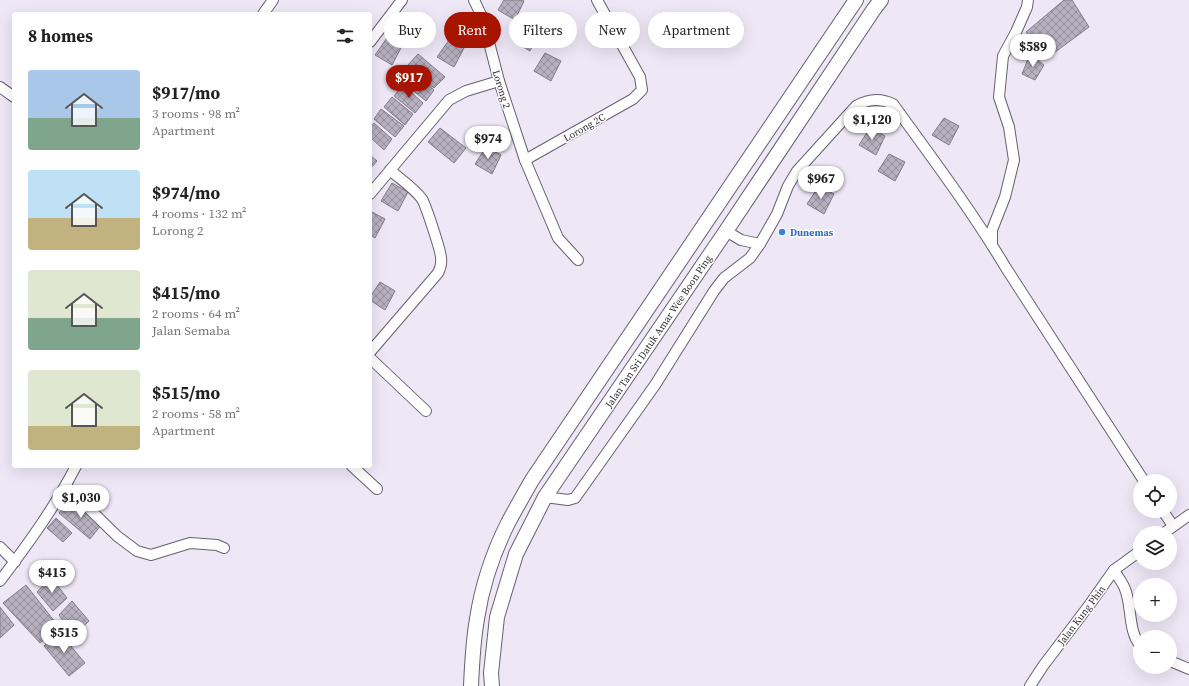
<!DOCTYPE html>
<meta charset="utf-8">
<style>
:root{--surface:#fff;--page:#f6f6f6;--text:#222;--muted:#767676;--accent:#a71500}
body{margin:0;font-family:"Source Serif 4",serif;background:var(--page);color:var(--text);height:100vh;display:flex;flex-direction:column;font-size:15px;white-space:nowrap}
*{box-sizing:border-box;margin:0}
p{font-size:13px;color:var(--muted)}
.icon{flex:none;width:22px;height:22px;fill:none;stroke:currentColor;stroke-width:2;stroke-linecap:round;stroke-linejoin:round}
.map{position:relative;flex:1;overflow:hidden}
.side{position:absolute;left:12px;top:12px;width:360px;height:456px;display:flex;flex-direction:column;background:var(--surface);border-radius:4px;box-shadow:0 4px 16px #0002}
.side>*{flex:none}
.banner{position:absolute;left:384px;top:12px;width:380px;height:36px;display:flex;gap:8px}
.tools{position:absolute;left:1133px;top:474px;display:grid;gap:8px}
.tools a{display:grid;place-items:center;width:44px;height:44px;border-radius:50%;background:var(--surface);box-shadow:0 4px 16px #0002;font-size:20px}
.price{position:absolute;translate:-50% -34px;padding:0 9px;border-radius:14px;background:#fff;color:#222;font-size:13px;line-height:26px;filter:drop-shadow(0 1px 2px #0008)}
.price::after{content:'';position:absolute;left:50%;top:24px;width:12px;height:9px;margin-left:-6px;background:inherit;clip-path:polygon(0 0,100% 0,50% 100%)}
.price.current{background:var(--accent);color:#fff}
ul{padding:0;list-style:none}
li{display:flex;align-items:center;gap:12px;height:100px;padding:0 16px}
li span{display:grid;place-items:center;flex:none;width:112px;height:80px;border-radius:4px;color:#555}
li>.icon{margin-inline-start:auto}
span .icon{width:48px;height:48px;fill:#fffc;stroke-width:1}
li b{font-size:17px}
h2{display:flex;justify-content:space-between;align-items:center;height:48px;padding:0 16px;font-size:17px}
.pill{padding:0 14px;border-radius:18px;background:var(--surface);box-shadow:0 4px 16px #0002;font-size:14px;line-height:36px}
.pill.current{background:var(--accent);color:#fff}
.map>svg:first-child{display:block}
</style>
<div class="map">
<svg width="1189" height="686" viewBox="0 0 1189 686">
<defs>
<pattern id="building-cross-hatch" width="8" height="8" patternUnits="userSpaceOnUse"><rect width="8" height="8" fill="#b7b0bf"/><path d="M0 0l8 8M0 8l8-8" fill="none" stroke="#958f9c"/></pattern>
</defs>
<rect width="100%" height="100%" fill="#eee7f6"/>
<!-- building -->
<g fill="url(#building-cross-hatch)" stroke="#837c8a">
<path d="M 504,0 L 522,0 L 524,1 L 515,20 L 498,10 Z"/>
<path d="M 1064,0 L 1072,0 L 1089,27 L 1047,58 L 1026,32 Z"/>
<path d="M 525,24 L 540,32 L 530,51 L 513,41 Z"/>
<path d="M 387,38 L 402,46 L 392,65 L 375,55 Z"/>
<path d="M 449,40 L 464,48 L 454,67 L 437,57 Z"/>
<path d="M 545,53 L 561,61 L 551,81 L 534,71 Z"/>
<path d="M 418,54 L 445,77 L 434,88 L 407,66 Z"/>
<path d="M 1030,54 L 1044,65 L 1035,80 L 1022,74 Z"/>
<path d="M 414,73 L 434,90 L 426,101 L 405,84 Z"/>
<path d="M 403,85 L 423,103 L 415,113 L 394,96 Z"/>
<path d="M 392,97 L 413,114 L 405,125 L 384,107 Z"/>
<path d="M 381,109 L 404,126 L 395,137 L 374,119 Z"/>
<path d="M 944,118 L 959,126 L 949,145 L 932,135 Z"/>
<path d="M 374,123 L 392,139 L 384,150 L 370,137 L 370,129 Z"/>
<path d="M 440,128 L 466,148 L 454,163 L 428,142 Z"/>
<path d="M 870,128 L 885,136 L 876,155 L 859,145 Z"/>
<path d="M 486,147 L 501,155 L 492,174 L 475,164 Z"/>
<path d="M 889,154 L 905,162 L 895,181 L 878,171 Z"/>
<path d="M 370,155 L 377,161 L 370,169 Z"/>
<path d="M 392,183 L 408,192 L 398,211 L 381,201 Z"/>
<path d="M 819,186 L 834,194 L 824,214 L 807,204 Z"/>
<path d="M 370,211 L 385,219 L 375,238 L 370,235 Z"/>
<path d="M 380,282 L 395,291 L 385,310 L 370,300 L 370,297 Z"/>
<path d="M 71,499 L 102,524 L 90,539 L 59,513 Z"/>
<path d="M 56,518 L 72,533 L 63,542 L 47,528 Z"/>
<path d="M 51,577 L 67,598 L 53,611 L 37,592 Z"/>
<path d="M 26,585 L 59,627 L 40,643 L 3,603 Z"/>
<path d="M 72,601 L 89,621 L 73,636 L 59,615 Z"/>
<path d="M 0,607 L 14,625 L 0,638 Z"/>
<path d="M 59,632 L 85,663 L 69,676 L 44,646 Z"/>
</g>
<g fill="none" stroke-linecap="round" stroke-linejoin="round">
<defs>
<g id="minor">
<path d="M 474,0 L 483,19 L 499,81 L 525,160 L 558,238 L 578,260"/>
<path d="M 263,14 L 273,0"/>
<path d="M 370,42 L 402,0"/>
<path d="M 0,87 L 14,97"/>
<path d="M 525,160 L 633,99 L 642,90 L 640,77 L 597,0"/>
<path d="M 370,194 L 449,100 L 466,91 L 499,81"/>
<path d="M 726,231 L 741,240 L 760,244"/>
<path d="M 992,245 L 992,230 L 1005,197 L 1014,160 L 1009,127 L 999,97 L 1003,56 L 1016,32 L 1027,7 L 1028,0"/>
<path d="M 370,352 L 438,273 C 440,269 442,264 441,258 C 441,251 426,206 422,199 C 414,188 400,179 390,170"/>
<path d="M 370,358 L 426,411"/>
<path d="M 352,466 L 377,489"/>
<path d="M 66,486 L 117,536 L 137,551 L 151,555 L 190,543 L 217,545 L 224,548"/>
<path d="M 545,497 L 568,500 L 575,498 L 655,385 L 714,291 L 724,278 L 750,258 L 760,244 L 777,214 L 788,186 L 797,171 L 856,106 C 868,99 881,98 893,104 C 932,158 972,211 1006,268 L 1144,481"/>
<path d="M 1163,511 L 1173,526"/>
<path d="M 1164,533 L 1189,515"/>
<path d="M 0,547 L 15,562"/>
<path d="M 1114,570 C 1117,576 1123,583 1125,589 C 1132,606 1128,631 1140,645"/>
<path d="M 0,581 C 28,544 55,507 76,466"/>
<path d="M 1170,661 L 1189,669"/>
<path d="M 1030,686 L 1043,666 L 1090,604 L 1114,570 L 1140,551"/>
</g>
<g id="secondary">
<path d="M 471,686 C 472,664 473,641 477,619 C 482,586 493,553 508,523 C 516,508 524,494 532,480 L 856,0"/>
<path d="M 492,686 L 491,673 L 497,617 L 516,554 L 545,497 L 726,231 L 874,9 L 881,0"/>
</g>
</defs>
<!-- minor casing -->
<use href="#minor" stroke="#67606d" stroke-width="12"/>
<!-- secondary casing -->
<use href="#secondary" stroke="#67606d" stroke-width="16"/>
<!-- minor -->
<use href="#minor" stroke="#fff" stroke-width="10"/>
<!-- secondary -->
<use href="#secondary" stroke="#fff" stroke-width="14"/>
</g>
<!-- markers -->
<circle fill="#3f7fe0" stroke="#fff" stroke-width="1.5" cx="782" cy="232" r="4"/>
<g text-anchor="middle" stroke-width="3" stroke-linejoin="round" paint-order="stroke">
<!-- street labels -->
<g font-size="10" fill="#2e2b31" stroke="#fff">
<text transform="translate(502 89) rotate(73)" y="4">Lorong 2</text>
<text transform="translate(584 127) rotate(-30)" y="4">Lorong 2C</text>
<text transform="translate(658 331) rotate(-56)" y="4">Jalan Tan Sri Datuk Amar Wee Boon Ping</text>
<text transform="translate(1081 615) rotate(-53)" y="4">Jalan Kung Phin</text>
</g>
<!-- shop labels -->
<g font-size="10" font-weight="bold" fill="#366cbe" stroke="#fff" text-anchor="start">
<text x="790" y="236">Dunemas</text>
</g>
</g>
</svg>
<div class="tools">
<a><svg class="icon" aria-label="locate" viewBox="0 0 24 24"><circle cx="12" cy="12" r="6"/><path d="M12 2v4M12 18v4M2 12h4M18 12h4"/></svg></a>
<a><svg class="icon" aria-label="layers" viewBox="0 0 24 24"><path d="M12 4l9 5-9 5-9-5zM3 14l9 5 9-5"/></svg></a>
<a>+</a>
<a>−</a>
</div>
<b class="price" style="left:1033px;top:68px">$589</b>
<b class="price current" style="left:409px;top:99px">$917</b>
<b class="price" style="left:872px;top:141px">$1,120</b>
<b class="price" style="left:488px;top:160px">$974</b>
<b class="price" style="left:821px;top:200px">$967</b>
<b class="price" style="left:81px;top:519px">$1,030</b>
<b class="price" style="left:52px;top:594px">$415</b>
<b class="price" style="left:64px;top:654px">$515</b>
<div class="banner">
<a class="pill">Buy</a>
<a class="pill current">Rent</a>
<a class="pill">Filters</a>
<a class="pill">New</a>
<a class="pill">Apartment</a>
</div>
<section class="side">
<h2>8 homes<svg class="icon" aria-label="filters" viewBox="0 0 24 24"><path d="M4 7h16M4 17h16"/><circle cx="9" cy="7" r="2"/><circle cx="15" cy="17" r="2"/></svg></h2>
<ul>
<li><span style="background:linear-gradient(#a9c7e8 60%,#7fa58c 0)"><svg class="icon" aria-label="home" viewBox="0 0 24 24"><path d="M3 11l9-7 9 7M6 9v11h12V9"/></svg></span><div><b>$917/mo</b><p>3 rooms · 98 m²</p><p>Apartment</p></div></li>
<li><span style="background:linear-gradient(#bfe0f5 60%,#c2b280 0)"><svg class="icon" aria-label="home" viewBox="0 0 24 24"><path d="M3 11l9-7 9 7M6 9v11h12V9"/></svg></span><div><b>$974/mo</b><p>4 rooms · 132 m²</p><p>Lorong 2</p></div></li>
<li><span style="background:linear-gradient(#dfe7d0 60%,#7fa58c 0)"><svg class="icon" aria-label="home" viewBox="0 0 24 24"><path d="M3 11l9-7 9 7M6 9v11h12V9"/></svg></span><div><b>$415/mo</b><p>2 rooms · 64 m²</p><p>Jalan Semaba</p></div></li>
<li><span style="background:linear-gradient(#dfe7d0 70%,#c2b280 0)"><svg class="icon" aria-label="home" viewBox="0 0 24 24"><path d="M3 11l9-7 9 7M6 9v11h12V9"/></svg></span><div><b>$515/mo</b><p>2 rooms · 58 m²</p><p>Apartment</p></div></li>
</ul>
</section>
</div>
